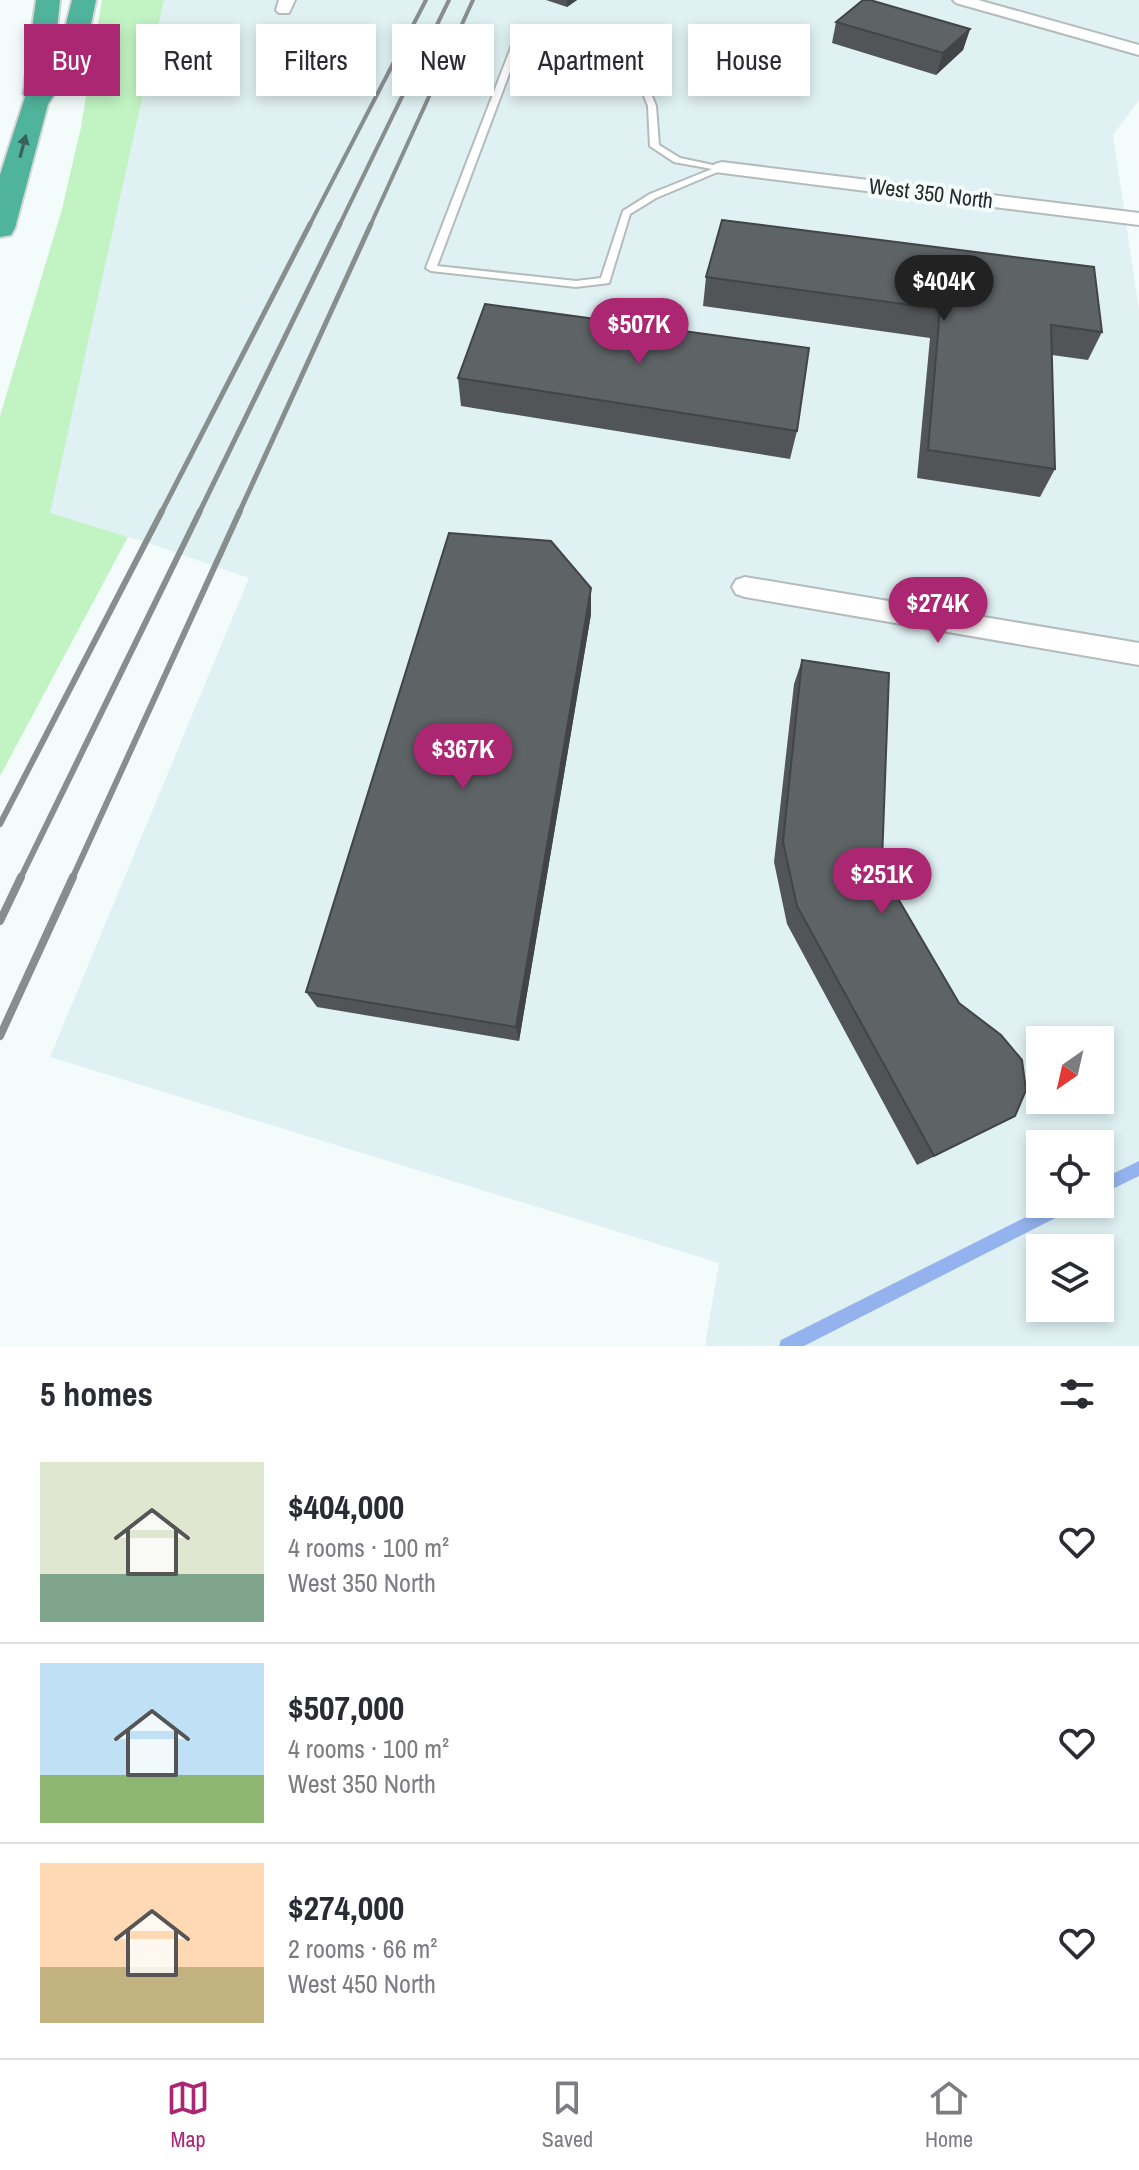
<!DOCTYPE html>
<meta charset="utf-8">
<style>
:root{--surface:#fff;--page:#f7f7f7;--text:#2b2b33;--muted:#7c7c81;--line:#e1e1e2;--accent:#ab2772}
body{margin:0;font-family:"Archivo Narrow",sans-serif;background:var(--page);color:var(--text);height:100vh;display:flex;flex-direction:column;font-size:30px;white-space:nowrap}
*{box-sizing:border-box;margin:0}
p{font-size:26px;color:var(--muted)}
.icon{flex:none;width:44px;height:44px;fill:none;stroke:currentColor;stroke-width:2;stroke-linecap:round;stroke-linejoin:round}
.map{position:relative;height:1346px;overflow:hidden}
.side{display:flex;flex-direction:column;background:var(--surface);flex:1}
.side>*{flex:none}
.hud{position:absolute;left:24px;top:24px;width:1092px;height:72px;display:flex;gap:16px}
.needle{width:52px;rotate:214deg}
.fabs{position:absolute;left:1026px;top:1026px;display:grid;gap:16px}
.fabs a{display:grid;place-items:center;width:88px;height:88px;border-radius:0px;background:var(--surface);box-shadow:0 4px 12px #0003;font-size:40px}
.price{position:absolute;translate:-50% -68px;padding:0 18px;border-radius:28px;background:var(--accent);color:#fff;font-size:26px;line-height:52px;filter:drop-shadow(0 2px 4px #0008)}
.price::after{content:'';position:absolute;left:50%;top:48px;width:24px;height:18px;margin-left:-12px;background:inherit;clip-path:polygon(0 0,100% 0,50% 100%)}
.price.on{background:#222;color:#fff}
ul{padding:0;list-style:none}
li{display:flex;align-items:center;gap:24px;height:200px;padding:0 40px}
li+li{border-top:2px solid var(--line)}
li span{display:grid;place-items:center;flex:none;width:224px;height:160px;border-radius:0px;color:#555}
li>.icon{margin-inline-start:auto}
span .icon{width:96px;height:96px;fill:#fffc;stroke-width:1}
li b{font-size:34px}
h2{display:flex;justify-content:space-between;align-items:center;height:96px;padding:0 40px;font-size:34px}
.tag{padding:0 28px;border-radius:0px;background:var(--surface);box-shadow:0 4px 12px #0003;font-size:28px;line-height:72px}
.tag.on{background:var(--accent);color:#fff}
.tabs{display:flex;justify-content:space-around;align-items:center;height:112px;border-top:2px solid var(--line);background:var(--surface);font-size:22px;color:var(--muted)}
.tabs a{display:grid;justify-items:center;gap:4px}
.tabs .on{color:var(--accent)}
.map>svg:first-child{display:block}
</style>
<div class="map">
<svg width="1139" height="1346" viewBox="0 0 1139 1346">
<rect width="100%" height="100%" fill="#f3fbfb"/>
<!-- built -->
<path fill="#e0f1f3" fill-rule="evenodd" d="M 164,0 L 1139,0 L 1139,100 L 1113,135 L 1139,311 L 1139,1346 L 705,1346 L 719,1263 L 50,1057 L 249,578 L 145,542 L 49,514 ZM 1040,1040 L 1100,1040 L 1100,1100 L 1040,1100 ZM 1040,1144 L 1100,1144 L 1100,1204 L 1040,1204 ZM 1040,1248 L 1100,1248 L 1100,1308 L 1040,1308 Z"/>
<!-- green -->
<path fill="#c1f3c3" d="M 102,0 L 164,0 L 50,513 L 128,537 L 0,776 L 0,416 L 62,209 L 81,127 Z"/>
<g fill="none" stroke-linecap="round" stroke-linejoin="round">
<!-- stream -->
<g fill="#94b3ee" fill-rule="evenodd">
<path d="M 1139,1161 L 1139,1176 L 1100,1195 L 1100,1180 Z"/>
<path d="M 1052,1204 L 1075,1204 L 1073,1209 L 804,1346 L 779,1346 L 781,1340 Z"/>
</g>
<defs>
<path id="lane" d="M 512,45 L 643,55 L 646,81 L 656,106 L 659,145 L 680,158 L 727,168 L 656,198 L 630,214 L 609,283 L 576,287 L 431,271 L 426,268 ZM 518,50 L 636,59 L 638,81 L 648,106 L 650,146 L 674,162 L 712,169 L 650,194 L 623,211 L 601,278 L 576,281 L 437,266 Z"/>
<g id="street">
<path d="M 279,0 L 295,0 L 289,13 L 279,13 L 276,10 Z"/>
<path d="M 953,0 L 978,0 L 1139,45 L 1139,55 L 956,3 Z"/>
<path d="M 722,162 L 1139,213 L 1139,225 L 715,172 L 713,168 L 715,164 Z"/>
<path d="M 745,577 L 1139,643 L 1139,665 L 745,597 L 736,594 L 732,587 L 736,580 Z"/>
</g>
<path id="highway" d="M 36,0 L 60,0 L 54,57 L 60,48 L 72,0 L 96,0 L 86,48 L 48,104 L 15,228 L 11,235 L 0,237 L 0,175 L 25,97 L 23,94 Z"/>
</defs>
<!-- lane casing -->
<use href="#lane" stroke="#b4bbbc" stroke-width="4"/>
<!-- street casing -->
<use href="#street" stroke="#b4bbbc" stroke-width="4"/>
<!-- highway casing -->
<use href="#highway" stroke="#d4d5d5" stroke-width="4"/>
<!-- lane -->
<use href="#lane" fill="#fff" fill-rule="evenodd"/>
<!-- street -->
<use href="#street" fill="#fff" fill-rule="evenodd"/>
<!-- highway -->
<use href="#highway" fill="#50b39b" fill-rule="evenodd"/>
<!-- rail-far3 -->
<g stroke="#888d8d" stroke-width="4">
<path d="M 309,226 L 426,0"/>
<path d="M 339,226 L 449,0"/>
<path d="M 370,226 L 473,0"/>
</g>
<!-- rail-far2 -->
<g stroke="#888d8d" stroke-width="5">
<path d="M 161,513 L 310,224"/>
<path d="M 199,513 L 340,224"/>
<path d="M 239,513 L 371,224"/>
</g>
<!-- rail-far1 -->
<g stroke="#888d8d" stroke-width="6">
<path d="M 0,824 L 162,511"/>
<path d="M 20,879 L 200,511"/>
<path d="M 72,879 L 240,511"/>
</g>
<!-- rail -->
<g stroke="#888d8d" stroke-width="8">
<path d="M 0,921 L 21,877"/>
<path d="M 0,1036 L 73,877"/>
</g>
</g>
<!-- wall -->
<g fill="#515558">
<path d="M 546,0 L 577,0 L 567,7 Z"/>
<path d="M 836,22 L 970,29 L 963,50 L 936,75 L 832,43 Z"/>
<path d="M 706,277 L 1102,332 L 1088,360 L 1052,355 L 1055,469 L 1040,497 L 917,478 L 930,338 L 703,306 Z"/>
<path d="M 458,378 L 797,431 L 790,459 L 461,406 Z"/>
<path d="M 591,614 L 519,1041 L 317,1007 L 306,992 Z"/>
<path d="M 802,660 L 893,890 L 1015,1116 L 917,1165 L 787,924 L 774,862 L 794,684 Z"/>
</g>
<!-- shaded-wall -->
<g fill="#424547">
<path d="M 567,0 L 577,0 L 567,7 Z"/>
<path d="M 970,29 L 963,50 L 936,75 L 943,53 Z"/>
<path d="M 591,588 L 591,614 L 519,1041 L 516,1027 Z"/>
</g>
<!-- building -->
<g fill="#5e6366" stroke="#424547" stroke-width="2">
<path d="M 863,0 L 870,0 L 970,29 L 943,53 L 836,22 Z"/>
<path d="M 722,220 L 1094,267 L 1102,332 L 1051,325 L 1055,469 L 928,450 L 940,309 L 706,277 Z"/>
<path d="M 485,304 L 809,348 L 797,431 L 458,378 Z"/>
<path d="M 449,533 L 551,541 L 591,588 L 516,1027 L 306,992 Z"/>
<path d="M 802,660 L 889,673 L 882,861 L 893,890 L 959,1003 L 1001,1035 L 1022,1060 L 1026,1090 L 1015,1116 L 934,1156 L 797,906 L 783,842 Z"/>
</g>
<!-- one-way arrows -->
<defs><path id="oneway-solid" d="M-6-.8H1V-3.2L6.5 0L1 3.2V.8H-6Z" transform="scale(2)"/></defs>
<use fill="#386158" href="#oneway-solid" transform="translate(23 146) rotate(-75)"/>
<g text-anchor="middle" stroke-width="8" stroke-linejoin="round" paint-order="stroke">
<!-- far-street labels -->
<g font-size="22" fill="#282b2b" stroke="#f3fbfb">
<text transform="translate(931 193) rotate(7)" y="8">West 350 North</text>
</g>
</g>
</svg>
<div class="fabs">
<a><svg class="needle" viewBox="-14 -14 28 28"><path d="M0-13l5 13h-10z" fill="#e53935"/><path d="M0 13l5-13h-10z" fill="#7c7c81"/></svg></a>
<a><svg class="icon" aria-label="locate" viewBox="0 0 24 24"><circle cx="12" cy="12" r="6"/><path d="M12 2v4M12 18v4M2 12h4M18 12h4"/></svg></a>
<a><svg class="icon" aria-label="layers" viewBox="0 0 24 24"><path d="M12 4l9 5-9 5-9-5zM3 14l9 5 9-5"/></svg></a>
</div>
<b class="price on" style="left:944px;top:323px">$404K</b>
<b class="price" style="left:639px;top:366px">$507K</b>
<b class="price" style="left:938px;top:645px">$274K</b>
<b class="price" style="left:463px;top:791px">$367K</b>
<b class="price" style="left:882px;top:916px">$251K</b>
<div class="hud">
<a class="tag on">Buy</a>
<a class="tag">Rent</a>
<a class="tag">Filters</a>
<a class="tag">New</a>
<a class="tag">Apartment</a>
<a class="tag">House</a>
</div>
</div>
<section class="side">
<h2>5 homes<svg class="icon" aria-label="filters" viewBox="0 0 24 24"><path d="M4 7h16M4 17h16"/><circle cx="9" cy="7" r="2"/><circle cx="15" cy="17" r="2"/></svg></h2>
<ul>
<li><span style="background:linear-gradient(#dfe7d0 70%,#7fa58c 0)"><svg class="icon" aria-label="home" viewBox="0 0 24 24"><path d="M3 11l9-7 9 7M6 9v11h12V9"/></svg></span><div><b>$404,000</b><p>4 rooms · 100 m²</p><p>West 350 North</p></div><svg class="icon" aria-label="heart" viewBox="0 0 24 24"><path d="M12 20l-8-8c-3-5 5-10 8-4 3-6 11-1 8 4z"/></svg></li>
<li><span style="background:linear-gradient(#bfe0f5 70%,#8fb573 0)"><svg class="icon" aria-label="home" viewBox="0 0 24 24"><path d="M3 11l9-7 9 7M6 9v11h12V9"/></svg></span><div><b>$507,000</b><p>4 rooms · 100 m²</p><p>West 350 North</p></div><svg class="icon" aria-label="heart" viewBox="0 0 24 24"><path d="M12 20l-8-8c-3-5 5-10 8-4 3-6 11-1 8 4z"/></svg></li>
<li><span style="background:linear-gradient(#ffd9b3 65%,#c2b280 0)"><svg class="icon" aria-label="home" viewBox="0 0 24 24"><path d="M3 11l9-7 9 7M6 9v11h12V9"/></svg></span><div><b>$274,000</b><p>2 rooms · 66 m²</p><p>West 450 North</p></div><svg class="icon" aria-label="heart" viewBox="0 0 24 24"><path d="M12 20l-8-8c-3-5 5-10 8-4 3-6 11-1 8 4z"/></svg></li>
</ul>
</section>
<nav class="tabs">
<a class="on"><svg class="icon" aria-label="map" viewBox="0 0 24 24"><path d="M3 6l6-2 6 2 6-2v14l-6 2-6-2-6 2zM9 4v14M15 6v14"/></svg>Map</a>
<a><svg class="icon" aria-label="saved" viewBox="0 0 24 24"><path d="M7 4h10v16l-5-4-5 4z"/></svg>Saved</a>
<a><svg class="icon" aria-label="home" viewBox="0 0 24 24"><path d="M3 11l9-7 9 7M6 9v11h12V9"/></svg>Home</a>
</nav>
